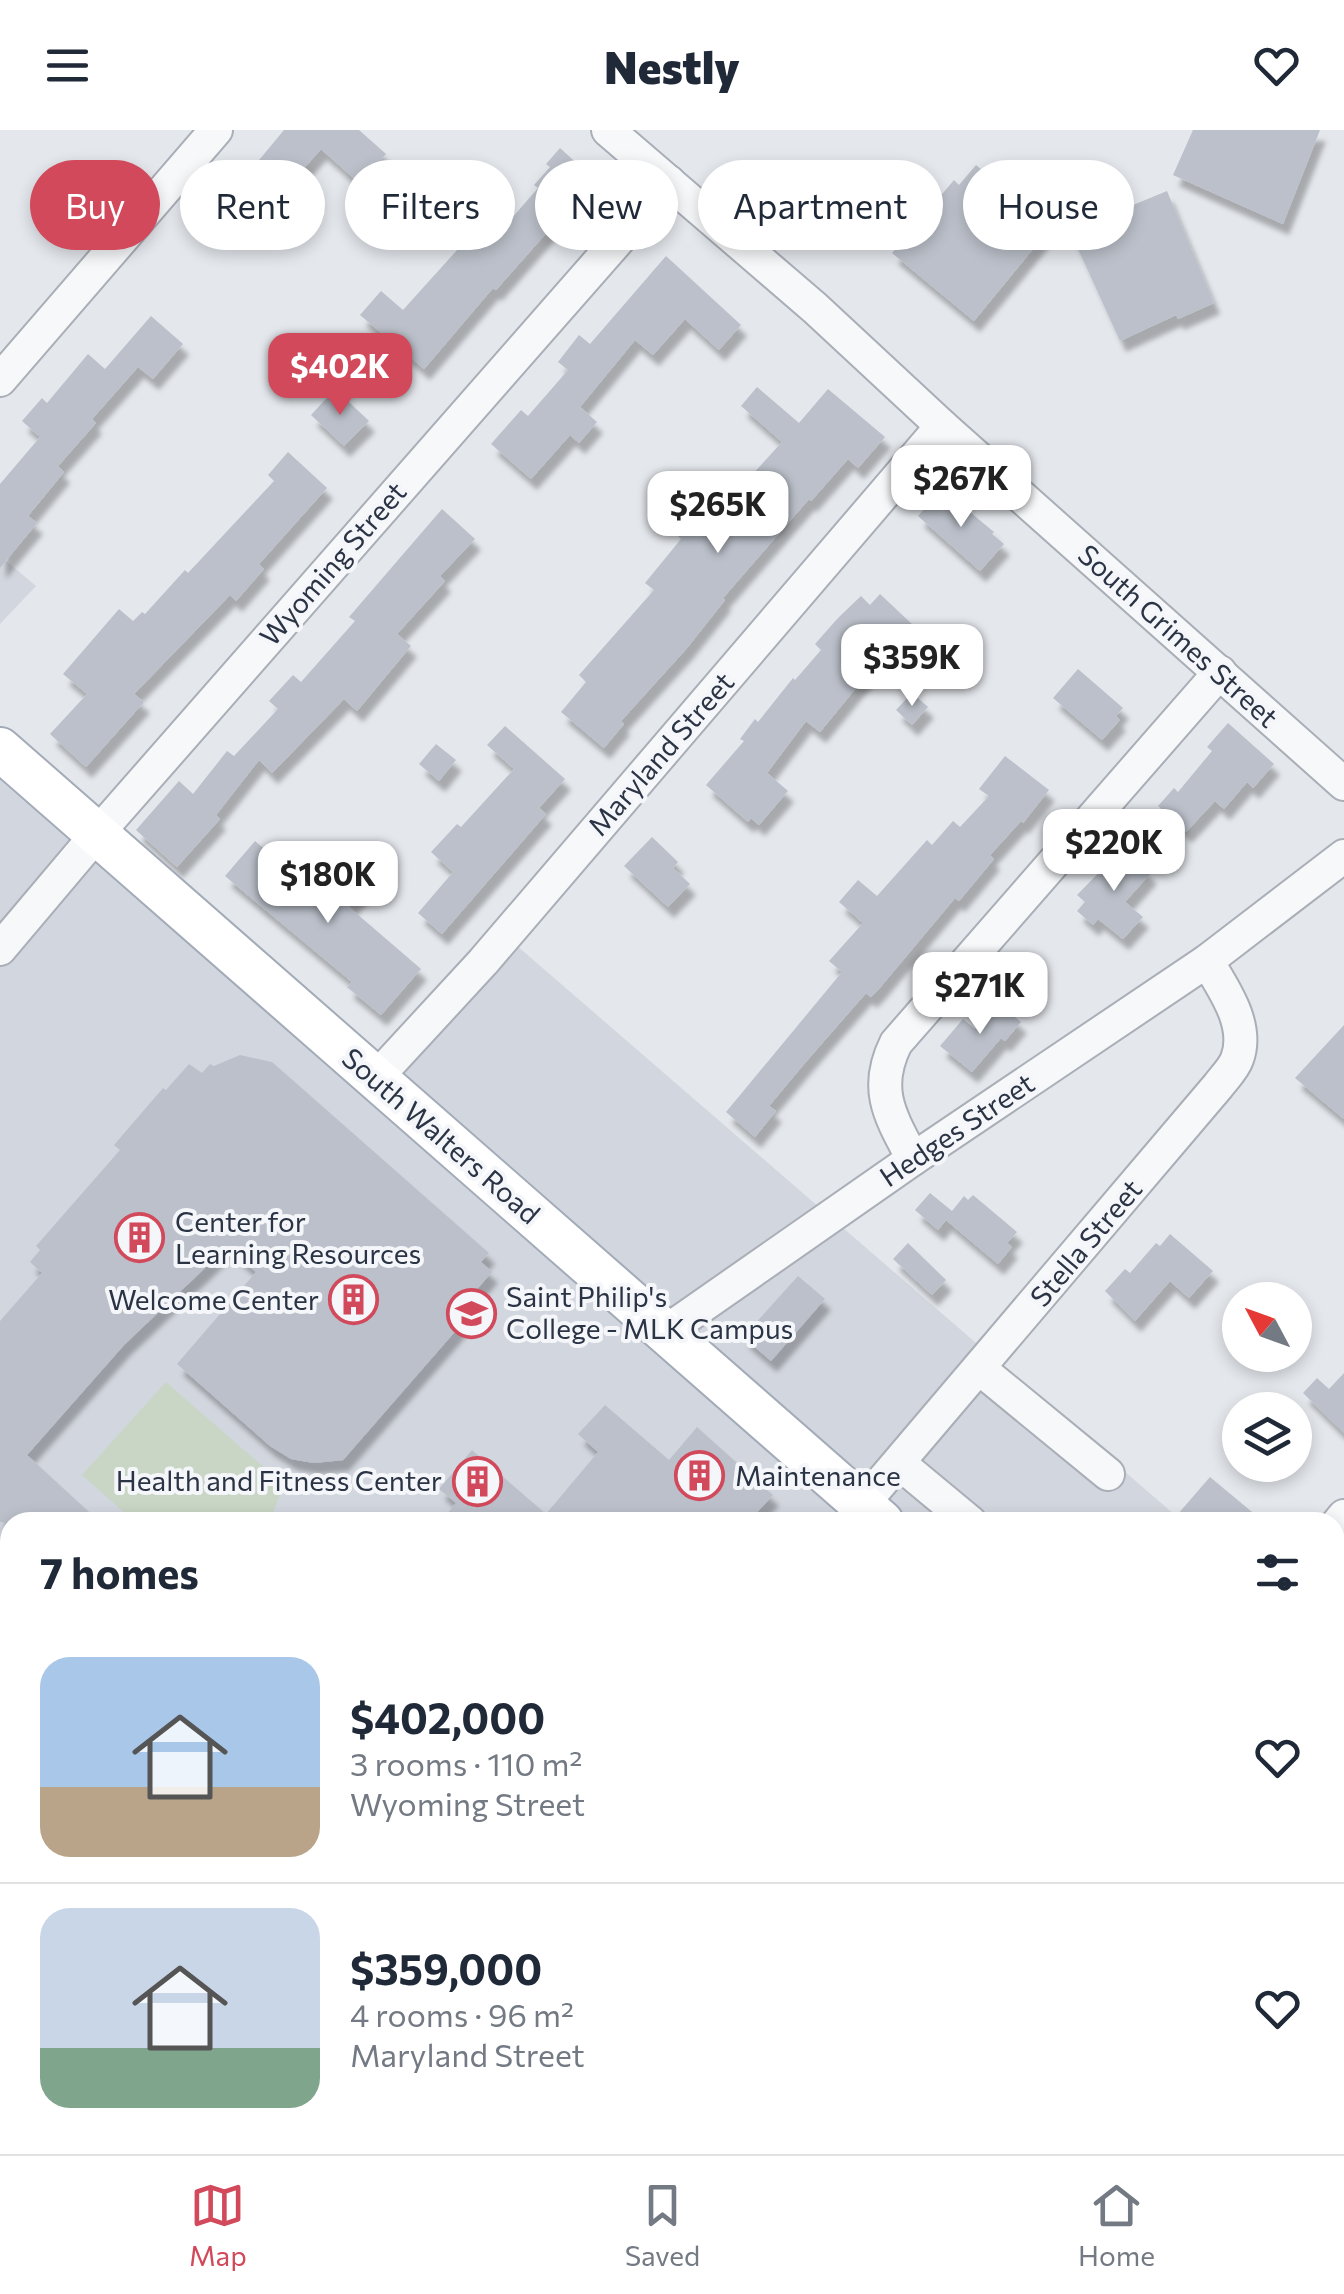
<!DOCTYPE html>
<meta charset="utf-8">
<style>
:root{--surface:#fff;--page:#f2f2f3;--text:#1f2937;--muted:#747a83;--line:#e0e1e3;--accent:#d1495b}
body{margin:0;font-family:Commissioner,sans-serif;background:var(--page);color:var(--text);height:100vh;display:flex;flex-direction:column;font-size:38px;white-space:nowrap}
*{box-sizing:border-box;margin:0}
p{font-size:32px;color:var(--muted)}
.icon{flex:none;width:55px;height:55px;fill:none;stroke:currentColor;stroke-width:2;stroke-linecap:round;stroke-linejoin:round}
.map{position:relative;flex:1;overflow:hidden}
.drawer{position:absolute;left:0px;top:1382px;width:1345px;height:642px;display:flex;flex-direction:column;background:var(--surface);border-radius:30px 30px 0 0;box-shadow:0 5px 15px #0003}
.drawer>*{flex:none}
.banner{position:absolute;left:30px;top:30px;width:1285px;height:90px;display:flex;gap:20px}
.needle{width:65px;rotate:311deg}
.fabs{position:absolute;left:1222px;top:1152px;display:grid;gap:20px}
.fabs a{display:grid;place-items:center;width:90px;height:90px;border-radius:50%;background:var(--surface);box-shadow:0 5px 15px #0003;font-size:50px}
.price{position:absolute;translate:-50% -85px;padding:0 22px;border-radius:20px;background:#fff;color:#222;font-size:32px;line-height:65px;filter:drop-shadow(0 2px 5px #0008)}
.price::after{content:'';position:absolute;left:50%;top:60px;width:30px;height:22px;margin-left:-15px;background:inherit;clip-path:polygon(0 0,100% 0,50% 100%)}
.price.on{background:var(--accent);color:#fff}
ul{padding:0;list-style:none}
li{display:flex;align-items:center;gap:30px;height:250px;padding:0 40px}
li+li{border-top:2px solid var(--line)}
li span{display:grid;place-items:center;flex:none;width:280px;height:200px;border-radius:30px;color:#555}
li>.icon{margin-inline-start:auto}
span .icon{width:120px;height:120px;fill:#fffc;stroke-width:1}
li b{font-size:42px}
h2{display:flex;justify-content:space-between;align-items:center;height:120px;padding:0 40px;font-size:42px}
.chip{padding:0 35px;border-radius:45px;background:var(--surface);box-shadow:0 5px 15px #0003;font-size:35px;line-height:90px}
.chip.on{background:var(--accent);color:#fff}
header{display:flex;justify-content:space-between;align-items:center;height:130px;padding:0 40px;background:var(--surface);font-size:45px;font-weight:800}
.menu{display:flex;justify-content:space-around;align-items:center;height:140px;border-top:2px solid var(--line);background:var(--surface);font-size:28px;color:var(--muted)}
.menu a{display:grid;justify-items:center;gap:5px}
.menu .on{color:var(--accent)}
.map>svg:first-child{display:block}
</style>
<header><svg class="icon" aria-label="menu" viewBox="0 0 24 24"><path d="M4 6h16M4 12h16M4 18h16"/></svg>Nestly<svg class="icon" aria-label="heart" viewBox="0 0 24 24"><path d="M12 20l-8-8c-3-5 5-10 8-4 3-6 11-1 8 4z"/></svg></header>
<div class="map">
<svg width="1344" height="2024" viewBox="0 0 1344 2024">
<defs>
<filter id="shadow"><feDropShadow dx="6" dy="11" stdDeviation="2.5" flood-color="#0004"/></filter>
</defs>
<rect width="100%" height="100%" fill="#e4e7ec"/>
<!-- built -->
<g fill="#d2d6de">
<path d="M 0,426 L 36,456 L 0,494 Z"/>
<path d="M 0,645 L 376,974 L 516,815 L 1183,1392 L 10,1392 L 10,2015 L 1264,2015 L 1256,2024 L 0,2024 Z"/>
<path d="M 1335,1825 L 1344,1833 L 1344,1923 L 1335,1933 Z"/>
</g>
<!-- green -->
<path fill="#c9d6c5" d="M 166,1252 L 284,1355 L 269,1392 L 135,1392 L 82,1345 Z"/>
<!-- building -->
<g fill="#bbc0ca" filter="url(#shadow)">
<path d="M 284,0 L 359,0 L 386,24 L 359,53 L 321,19 L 248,101 L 220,77 Z"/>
<path d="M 1193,0 L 1320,0 L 1283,94 L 1173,45 Z"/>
<path d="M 560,18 L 594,49 L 496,160 L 493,158 L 424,239 L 360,185 L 381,161 L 403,180 L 476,99 L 491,112 L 538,58 L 534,55 L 550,37 L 546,34 Z"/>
<path d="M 976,35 L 1051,97 L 974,191 L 892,123 L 954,50 L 959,55 Z"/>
<path d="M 1167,61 L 1214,173 L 1178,189 L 1176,185 L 1120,211 L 1070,101 Z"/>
<path d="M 666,126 L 741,195 L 719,220 L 685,189 L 653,225 L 635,210 L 580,277 L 597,292 L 579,313 L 570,305 L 531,349 L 491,314 L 521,280 L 528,286 L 568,240 L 558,232 L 579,205 L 590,214 Z"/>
<path d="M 151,186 L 183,214 L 153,249 L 138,237 L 92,289 L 96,293 L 58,336 L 64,342 L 28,386 L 37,393 L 0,438 L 0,354 L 40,307 L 22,291 L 42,268 L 47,273 L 88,224 L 105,239 Z"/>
<path d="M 757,257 L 799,293 L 828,259 L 885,307 L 858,338 L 848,329 L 811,371 L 809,369 L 723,468 L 725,470 L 687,518 L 621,591 L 624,594 L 604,618 L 561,582 L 586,552 L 579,545 L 654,460 L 645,453 L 681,409 L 674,402 L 689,384 L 698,392 L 713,375 L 719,381 L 782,312 L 741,276 Z"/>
<path d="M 335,259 L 369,291 L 344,316 L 311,285 Z"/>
<path d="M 288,322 L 327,358 L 259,434 L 264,439 L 236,471 L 230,465 L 134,564 L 144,572 L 86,637 L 50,604 L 87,564 L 63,544 L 119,479 L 133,491 L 142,482 L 145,484 L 185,440 L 188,443 L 274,351 L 268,345 Z"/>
<path d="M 942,359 L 994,402 L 992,404 L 1004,414 L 980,441 L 918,386 Z"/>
<path d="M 442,379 L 475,409 L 440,446 L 445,451 L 397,504 L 411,516 L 357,581 L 344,569 L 272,643 L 259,630 L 216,685 L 220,689 L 177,737 L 136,700 L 179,651 L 193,664 L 227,621 L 234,626 L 278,579 L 269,571 L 293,545 L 301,552 L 355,491 L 349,487 Z"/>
<path d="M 880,464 L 915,497 L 860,553 L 820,602 L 806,591 L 767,643 L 788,661 L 759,695 L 751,688 L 748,692 L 706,655 L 744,611 L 740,609 L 755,589 L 758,592 L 793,548 L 795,550 L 821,520 L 815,514 L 838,488 L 861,466 L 870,475 Z"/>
<path d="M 1078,539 L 1123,578 L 1116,586 L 1120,590 L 1102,610 L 1053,568 Z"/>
<path d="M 912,563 L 928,577 L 912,595 L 896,580 Z"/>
<path d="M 1228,593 L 1274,634 L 1253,658 L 1247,652 L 1224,679 L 1215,671 L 1186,702 L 1158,676 L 1174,658 L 1178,662 L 1212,621 L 1207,617 Z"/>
<path d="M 505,596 L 565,649 L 539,678 L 546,684 L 442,804 L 418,783 L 453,742 L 431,722 L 457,694 L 461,697 L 514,639 L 487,615 Z"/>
<path d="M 436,614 L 456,630 L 439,651 L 419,634 Z"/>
<path d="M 1005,626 L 1049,660 L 1023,693 L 1021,691 L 990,725 L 994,729 L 959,771 L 955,768 L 878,860 L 871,867 L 866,863 L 804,934 L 769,976 L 776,981 L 755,1007 L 726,982 L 842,842 L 829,831 L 863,793 L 839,772 L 858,750 L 877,766 L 927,710 L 932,715 L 953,691 L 960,697 L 989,666 L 979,659 Z"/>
<path d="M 652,707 L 678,732 L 673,738 L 690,754 L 668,777 L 624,736 Z"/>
<path d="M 255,711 L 309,757 L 314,751 L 325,760 L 342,741 L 364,760 L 349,777 L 421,839 L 381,885 L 347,857 L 352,852 L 225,746 Z"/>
<path d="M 1123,718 L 1151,743 L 1125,772 L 1143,787 L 1123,809 L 1098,789 L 1093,795 L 1077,781 L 1085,772 L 1077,765 Z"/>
<path d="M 996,872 L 1021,892 L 1005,911 L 1001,908 L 972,942 L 940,916 L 963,889 L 975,899 Z"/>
<path d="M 1344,895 L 1344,989 L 1295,948 Z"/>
<path d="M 240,925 L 272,932 L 489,1123 L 481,1132 L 492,1142 L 471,1166 L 479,1174 L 343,1330 L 314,1333 L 291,1329 L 270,1316 L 177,1234 L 256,1142 L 227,1117 L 124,1215 L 27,1325 L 100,1392 L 0,1392 L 0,1191 L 42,1143 L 30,1132 L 40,1120 L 36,1116 L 120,1020 L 114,1015 L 163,958 L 166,960 L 189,934 L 202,943 L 210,934 L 214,936 Z"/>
<path d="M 930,1063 L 952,1081 L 964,1066 L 968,1070 L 973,1065 L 1017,1102 L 1007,1113 L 1012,1117 L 998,1134 L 946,1090 L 938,1100 L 915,1080 Z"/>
<path d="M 1170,1104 L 1213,1141 L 1189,1168 L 1170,1151 L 1135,1191 L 1105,1161 L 1125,1139 L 1130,1143 L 1156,1113 L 1160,1116 Z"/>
<path d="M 908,1113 L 946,1150 L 932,1165 L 893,1129 Z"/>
<path d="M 798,1146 L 825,1169 L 771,1231 L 743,1207 Z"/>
<path d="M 1344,1243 L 1344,1303 L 1303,1263 L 1317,1248 L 1329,1259 Z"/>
<path d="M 605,1275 L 669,1330 L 697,1297 L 773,1365 L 748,1392 L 440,1392 L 456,1373 L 439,1359 L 472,1320 L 546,1384 L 598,1322 L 578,1304 Z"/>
<path d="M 1210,1347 L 1264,1392 L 1171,1392 Z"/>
</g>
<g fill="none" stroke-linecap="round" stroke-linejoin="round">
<defs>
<g id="minor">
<path d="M 608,0 L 815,178 L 942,296 L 1344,654"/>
<path d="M 0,250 L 216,0"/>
<path d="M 0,819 L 97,704 L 669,52"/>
<path d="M 376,948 L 483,832 L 942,296"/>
<path d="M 913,1029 C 890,986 873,959 896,913 L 1220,542"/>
<path d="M 665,1202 L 913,1029 L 1207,831 L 1344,726"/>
<path d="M 980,1239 L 1108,1344"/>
<path d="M 899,1333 L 970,1392"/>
<path d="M 862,1375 L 1218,956 C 1224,948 1234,938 1237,929 C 1250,895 1223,858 1207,831"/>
<path d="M 1335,1397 L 1344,1386"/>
<path d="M 0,1687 L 10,1696"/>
<path d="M 0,1921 L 10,1909"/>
<path d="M 377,2015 L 387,2024"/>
<path d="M 980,2015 L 991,2024"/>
</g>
<g id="major">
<path d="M 0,619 L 882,1392"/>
<path d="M 1335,1789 L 1344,1797"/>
<path d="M 1335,1975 L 1344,1965"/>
<path d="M 1292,2024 L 1300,2015"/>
</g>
</defs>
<!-- minor casing -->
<use href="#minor" stroke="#a9aeb7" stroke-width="36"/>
<!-- major casing -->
<use href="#major" stroke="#a3abb8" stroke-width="46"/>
<!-- minor -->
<use href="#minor" stroke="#f7f8fa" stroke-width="32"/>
<!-- major -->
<use href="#major" stroke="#fff" stroke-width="42"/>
</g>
<!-- icons -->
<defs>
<symbol id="building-ring" viewBox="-11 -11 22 22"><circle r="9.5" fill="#f4f6f9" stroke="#d1495b" stroke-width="1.5"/><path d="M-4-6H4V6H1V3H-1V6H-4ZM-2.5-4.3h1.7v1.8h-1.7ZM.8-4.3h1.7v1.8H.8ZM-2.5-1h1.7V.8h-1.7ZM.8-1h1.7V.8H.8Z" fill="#d1495b"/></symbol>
<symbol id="university-ring" viewBox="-11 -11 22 22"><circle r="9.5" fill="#f4f6f9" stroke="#d1495b" stroke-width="1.5"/><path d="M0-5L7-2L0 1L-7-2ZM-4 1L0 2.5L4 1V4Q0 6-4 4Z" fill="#d1495b"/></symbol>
</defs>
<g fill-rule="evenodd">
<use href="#building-ring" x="112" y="1080" width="55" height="55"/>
<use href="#building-ring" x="326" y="1142" width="55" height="55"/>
<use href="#university-ring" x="444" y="1156" width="55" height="55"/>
<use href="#building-ring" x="672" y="1318" width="55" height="55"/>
<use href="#building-ring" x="450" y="1324" width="55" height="55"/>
</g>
<g text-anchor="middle" stroke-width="8" stroke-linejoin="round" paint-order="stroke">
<!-- street labels -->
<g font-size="28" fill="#2b3445" stroke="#f4f6f9">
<text transform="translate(333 434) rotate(-49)" y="10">Wyoming Street</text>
<text transform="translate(1178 506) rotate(42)" y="10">South Grimes Street</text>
<text transform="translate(661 624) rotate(-49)" y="10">Maryland Street</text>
<text transform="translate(957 1000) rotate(-34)" y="10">Hedges Street</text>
<text transform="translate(441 1006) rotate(41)" y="10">South Walters Road</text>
<text transform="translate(1086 1113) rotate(-50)" y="10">Stella Street</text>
</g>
<!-- poi labels -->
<g font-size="28" fill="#2b3445" stroke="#f4f6f9" text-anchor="start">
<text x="175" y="1102">Center for<tspan x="175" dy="32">Learning Resources</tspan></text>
<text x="506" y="1177">Saint Philip's<tspan x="506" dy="32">College - MLK Campus</tspan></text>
<text x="319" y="1180" text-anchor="end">Welcome Center</text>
<text x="735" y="1356">Maintenance</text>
<text x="442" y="1361" text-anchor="end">Health and Fitness Center</text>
</g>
</g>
</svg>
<div class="fabs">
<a><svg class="needle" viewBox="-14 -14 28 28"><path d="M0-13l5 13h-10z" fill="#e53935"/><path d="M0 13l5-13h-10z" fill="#747a83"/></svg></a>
<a><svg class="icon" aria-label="layers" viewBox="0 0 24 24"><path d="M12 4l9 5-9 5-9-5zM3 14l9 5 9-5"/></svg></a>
</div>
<b class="price on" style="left:340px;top:288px">$402K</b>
<b class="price" style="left:961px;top:400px">$267K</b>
<b class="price" style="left:718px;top:426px">$265K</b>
<b class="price" style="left:912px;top:579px">$359K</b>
<b class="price" style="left:1114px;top:764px">$220K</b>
<b class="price" style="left:328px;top:796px">$180K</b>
<b class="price" style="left:980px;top:907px">$271K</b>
<div class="banner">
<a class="chip on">Buy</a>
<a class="chip">Rent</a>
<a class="chip">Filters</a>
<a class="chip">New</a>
<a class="chip">Apartment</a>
<a class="chip">House</a>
</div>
<section class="drawer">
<h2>7 homes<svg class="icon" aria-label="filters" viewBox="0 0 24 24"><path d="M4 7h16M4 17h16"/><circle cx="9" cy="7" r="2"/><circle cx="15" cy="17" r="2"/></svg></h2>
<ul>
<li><span style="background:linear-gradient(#a9c7e8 65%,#b9a48a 0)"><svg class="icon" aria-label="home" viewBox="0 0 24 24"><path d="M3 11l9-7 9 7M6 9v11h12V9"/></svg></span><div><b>$402,000</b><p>3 rooms · 110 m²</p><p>Wyoming Street</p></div><svg class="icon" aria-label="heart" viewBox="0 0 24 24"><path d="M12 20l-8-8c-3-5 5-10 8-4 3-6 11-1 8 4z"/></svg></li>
<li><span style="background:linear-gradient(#c9d6e8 70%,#7fa58c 0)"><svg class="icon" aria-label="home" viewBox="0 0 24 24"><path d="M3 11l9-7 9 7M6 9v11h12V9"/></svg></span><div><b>$359,000</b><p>4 rooms · 96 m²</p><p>Maryland Street</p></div><svg class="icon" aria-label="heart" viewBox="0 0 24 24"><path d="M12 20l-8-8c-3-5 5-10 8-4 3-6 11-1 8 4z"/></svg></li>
</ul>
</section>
</div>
<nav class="menu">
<a class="on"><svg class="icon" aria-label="map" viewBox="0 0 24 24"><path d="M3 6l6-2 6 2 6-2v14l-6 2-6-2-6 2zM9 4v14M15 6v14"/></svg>Map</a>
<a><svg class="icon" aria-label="saved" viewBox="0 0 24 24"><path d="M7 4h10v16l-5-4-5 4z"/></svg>Saved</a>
<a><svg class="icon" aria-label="home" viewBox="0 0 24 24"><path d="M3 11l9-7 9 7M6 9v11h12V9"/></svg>Home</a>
</nav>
